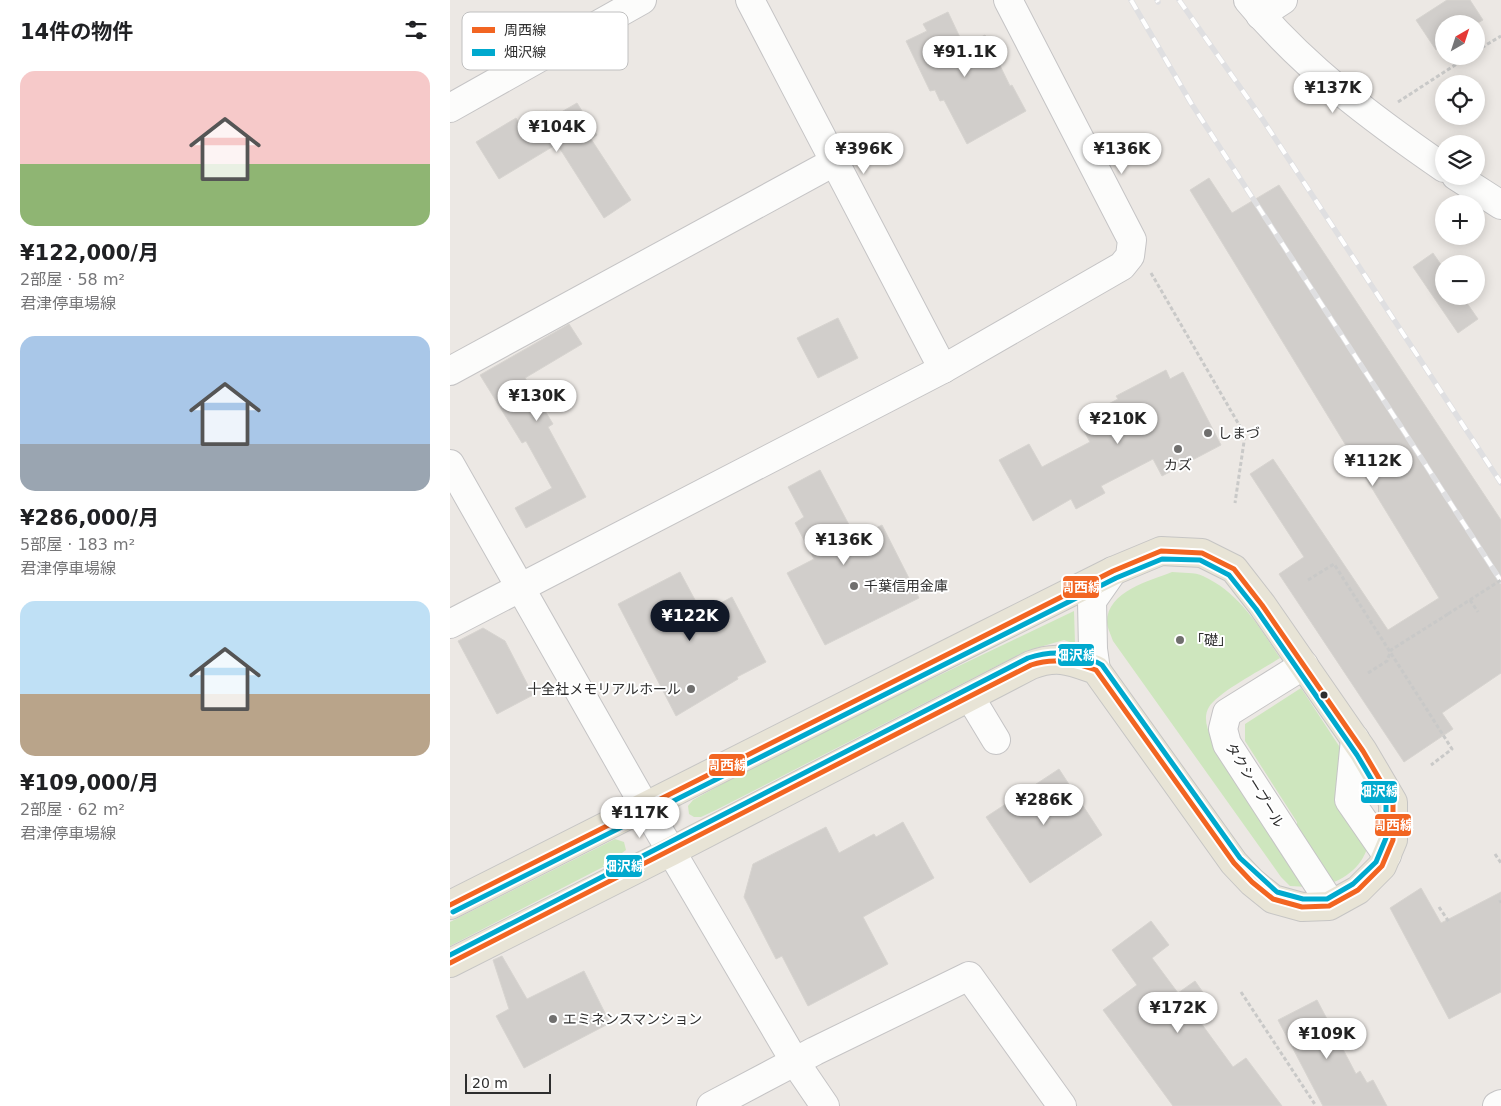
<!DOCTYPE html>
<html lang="ja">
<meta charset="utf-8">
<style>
:root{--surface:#fff;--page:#f2f2f2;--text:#202124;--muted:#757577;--accent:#111827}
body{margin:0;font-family:"DejaVu Sans","Noto Sans JP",sans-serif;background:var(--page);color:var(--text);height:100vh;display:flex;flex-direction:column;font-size:19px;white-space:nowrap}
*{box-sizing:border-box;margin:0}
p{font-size:16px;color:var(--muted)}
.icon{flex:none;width:28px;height:28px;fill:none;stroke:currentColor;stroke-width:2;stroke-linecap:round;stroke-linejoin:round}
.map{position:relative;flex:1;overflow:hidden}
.details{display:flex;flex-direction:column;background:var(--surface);width:450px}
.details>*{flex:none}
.needle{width:32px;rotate:39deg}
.buttons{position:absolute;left:985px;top:15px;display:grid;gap:10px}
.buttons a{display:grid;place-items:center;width:50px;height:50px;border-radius:50%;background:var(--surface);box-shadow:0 2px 12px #0003;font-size:25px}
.scale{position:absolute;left:15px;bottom:12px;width:86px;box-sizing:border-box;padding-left:5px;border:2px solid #2e2e2e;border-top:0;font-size:14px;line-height:18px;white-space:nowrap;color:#2e2e2e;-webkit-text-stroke:4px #fff;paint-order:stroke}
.price{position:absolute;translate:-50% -42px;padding:0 11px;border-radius:18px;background:#fff;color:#222;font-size:16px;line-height:32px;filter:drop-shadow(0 1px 2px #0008)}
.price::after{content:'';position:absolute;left:50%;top:30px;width:15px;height:11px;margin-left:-8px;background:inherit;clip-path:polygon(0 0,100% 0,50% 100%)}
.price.on{background:var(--accent);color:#fff}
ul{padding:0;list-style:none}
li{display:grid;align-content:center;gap:10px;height:265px;padding:0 20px}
li span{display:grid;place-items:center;height:155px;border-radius:15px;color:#555}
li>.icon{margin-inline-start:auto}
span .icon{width:90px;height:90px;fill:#fffc;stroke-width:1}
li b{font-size:21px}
h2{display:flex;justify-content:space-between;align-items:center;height:60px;padding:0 20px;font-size:21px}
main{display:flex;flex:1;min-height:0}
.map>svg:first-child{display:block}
</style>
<main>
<section class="details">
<h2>14件の物件<svg class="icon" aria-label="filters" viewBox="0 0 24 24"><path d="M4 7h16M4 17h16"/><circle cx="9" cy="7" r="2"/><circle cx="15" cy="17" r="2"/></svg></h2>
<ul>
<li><span style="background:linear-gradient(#f6c9c9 60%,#8fb573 0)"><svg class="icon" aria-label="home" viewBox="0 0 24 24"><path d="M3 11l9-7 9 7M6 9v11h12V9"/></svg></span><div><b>¥122,000/月</b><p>2部屋 · 58 m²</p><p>君津停車場線</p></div></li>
<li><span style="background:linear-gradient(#a9c7e8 70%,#9aa5b1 0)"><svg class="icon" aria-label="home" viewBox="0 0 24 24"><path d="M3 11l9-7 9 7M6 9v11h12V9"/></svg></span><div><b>¥286,000/月</b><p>5部屋 · 183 m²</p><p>君津停車場線</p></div></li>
<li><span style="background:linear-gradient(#bfe0f5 60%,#b9a48a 0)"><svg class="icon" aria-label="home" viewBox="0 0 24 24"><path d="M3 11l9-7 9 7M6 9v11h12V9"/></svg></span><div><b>¥109,000/月</b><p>2部屋 · 62 m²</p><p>君津停車場線</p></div></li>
</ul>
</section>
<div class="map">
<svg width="1051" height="1106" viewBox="0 0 1051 1106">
<rect width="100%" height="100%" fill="#ece8e4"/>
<!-- green -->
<g fill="#cee6be">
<path d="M 722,572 C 732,573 745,572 753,576 C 790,593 809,627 830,658 C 813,669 768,692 759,707 C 753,717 757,728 761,737 L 858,887 L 840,886 L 831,877 L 663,641 C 661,635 657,627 657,622 C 657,591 700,581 722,572 Z"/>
<path d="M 624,611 L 625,644 L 614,640 L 576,651 L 266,810 L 251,817 L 244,817 L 239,814 L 238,806 L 243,800 L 345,744 Z"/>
<path d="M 851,688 L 893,752 L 919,842 C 914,865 896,880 874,885 L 847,843 L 847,822 L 795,741 L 795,724 Z"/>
<path d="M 165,839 L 174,842 L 176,850 L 153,867 L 0,946 L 0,922 Z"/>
</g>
<!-- building -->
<g fill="#d1cecb" stroke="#d7d4d0">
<path d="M 997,0 L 1020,0 L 1033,20 L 1026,24 L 994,24 L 994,45 L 986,50 L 966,20 Z"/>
<path d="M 498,12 L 514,46 L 535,35 L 560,86 L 562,85 L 576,111 L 517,144 L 494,100 L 490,101 L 485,90 L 480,91 L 456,41 L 477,31 L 473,24 Z"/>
<path d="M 127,103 L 147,135 L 141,139 L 181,200 L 154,218 L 107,144 L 49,179 L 26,142 L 66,118 L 71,127 L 97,111 L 101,118 Z"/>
<path d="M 759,178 L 782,213 L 829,185 L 1051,520 L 1051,673 L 992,713 L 1003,729 L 954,762 L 829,574 L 854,557 L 800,474 L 823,459 L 938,630 L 989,598 L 740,190 Z"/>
<path d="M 983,253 L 994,269 L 994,296 L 1012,296 L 1028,319 L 1008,333 L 963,267 Z"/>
<path d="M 388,318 L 408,358 L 368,378 L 347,338 Z"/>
<path d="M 119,324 L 132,344 L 75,378 L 103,424 L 98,427 L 136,497 L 76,528 L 65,508 L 102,488 L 76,441 L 72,443 L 30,375 Z"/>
<path d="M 716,370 L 720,379 L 733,372 L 771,445 L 712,476 L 703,459 L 651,486 L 655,493 L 626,509 L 621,499 L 583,521 L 549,460 L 579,444 L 592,467 L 640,442 L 628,420 L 668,399 L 666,396 Z"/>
<path d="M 370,470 L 406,538 L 432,525 L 469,598 L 375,645 L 337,573 L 364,559 L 345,523 L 354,517 L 338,487 Z"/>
<path d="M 230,572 L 252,613 L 282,597 L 316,662 L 287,677 L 288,679 L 226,716 L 168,604 Z"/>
<path d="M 33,628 L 55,641 L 83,695 L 47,714 L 8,641 Z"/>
<path d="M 609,769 L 652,835 L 580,883 L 536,817 Z"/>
<path d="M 453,822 L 484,878 L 413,917 L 438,964 L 358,1006 L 332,956 L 326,959 L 294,897 L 303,864 L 376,827 L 389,853 L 424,834 L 426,837 Z"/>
<path d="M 971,888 L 991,923 L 1051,892 L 1051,992 L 999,1019 L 940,908 Z"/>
<path d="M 701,921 L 719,945 L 702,958 L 728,993 L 745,981 L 764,1008 L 748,1019 L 783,1067 L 796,1058 L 832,1106 L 723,1106 L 653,1010 L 687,985 L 662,950 Z"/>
<path d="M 52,956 L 77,999 L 134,971 L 160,1023 L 74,1068 L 46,1016 L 59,1009 L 43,960 Z"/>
<path d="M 867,1000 L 906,1074 L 910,1071 L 917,1083 L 923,1080 L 937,1106 L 873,1106 L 828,1020 Z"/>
</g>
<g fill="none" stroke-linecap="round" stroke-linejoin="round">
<defs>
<g id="minor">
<path d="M 300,0 L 493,369"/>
<path d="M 798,0 C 853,67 923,119 994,168"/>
<path d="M 810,15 L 833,0"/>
<path d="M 0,108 L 192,0"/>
<path d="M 1006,176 L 1051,205"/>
<path d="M 0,371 L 384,162"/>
<path d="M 0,464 L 194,805 L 345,1062 L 375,1106"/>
<path d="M 0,624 L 493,369 L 672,266 L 680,256 L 682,240 L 558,0"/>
<path d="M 854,665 L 777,713 L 773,729 L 777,744 L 881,904"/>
<path d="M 646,670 L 643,649 L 642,601 L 663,571"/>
<path d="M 520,697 L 546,740"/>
<path d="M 905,739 L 899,800 L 937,855"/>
<path d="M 261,1106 L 365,1051 L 519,976 L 612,1106"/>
<path d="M 1047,1106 L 1051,1104"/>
</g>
<path id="major" d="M 0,905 L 529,638 L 663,571 L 711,551 L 752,553 L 784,569 L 812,605 L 913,751 L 943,802 L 943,840 L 932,866 L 908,890 L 879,906 L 852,907 L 823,899 L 802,882 L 784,863 L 646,670 C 620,661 608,655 581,665 L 222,851 L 0,963"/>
</defs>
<!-- minor casing -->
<use href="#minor" stroke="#c5c4c5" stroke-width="30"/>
<!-- major casing -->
<use href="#major" stroke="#c6c5c4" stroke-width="30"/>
<!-- path -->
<g stroke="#c9c9c8" stroke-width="3" stroke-dasharray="4 2.5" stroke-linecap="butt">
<path d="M 1026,51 L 1051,36"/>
<path d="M 948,102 L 1019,56"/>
<path d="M 701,273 L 795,435 L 785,503"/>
<path d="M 858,580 L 884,564 L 1002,749 L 981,765"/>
<path d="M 1020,600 L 1028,612"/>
<path d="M 918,673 L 937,661 L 941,650 L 998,614"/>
<path d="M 1045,854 L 1051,863"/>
<path d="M 1049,902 L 1051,901"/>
<path d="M 989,907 L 999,922"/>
<path d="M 791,992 L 866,1106"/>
</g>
<!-- minor -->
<use href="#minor" stroke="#fcfcfb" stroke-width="28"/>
<!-- major -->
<use href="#major" stroke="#e8e4d6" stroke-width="28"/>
<defs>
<g id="rail">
<path d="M 681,0 L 741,103 L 1051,581"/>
<path d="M 707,0 L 708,2"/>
<path d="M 729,0 L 811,117 L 1051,483"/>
</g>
</defs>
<!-- rail casing -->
<use href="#rail" stroke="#dfdfe1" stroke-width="5.5"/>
<!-- rail -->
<use href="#rail" stroke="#fff" stroke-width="4" stroke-dasharray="11" stroke-linecap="butt"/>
<!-- path-bridge -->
<path stroke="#c9c9c8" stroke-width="3" stroke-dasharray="4 2.5" stroke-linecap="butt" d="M 998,614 L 1051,580"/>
<defs>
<path id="bus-1" d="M 0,905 L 663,571 L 711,551 L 752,553 L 784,569 L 812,605 L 913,751 L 943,802 L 943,840 L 932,866 L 908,890 L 879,906 L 852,907 L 823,899 L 802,882 L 784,863 L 646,670 C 623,662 605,657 581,665 L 0,963"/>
<path id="bus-2" d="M 0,955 L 578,658 C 601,650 630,651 652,665 L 790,858 L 827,892 L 853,899 L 877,899 L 903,884 L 926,862 L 936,838 L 936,804 L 907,755 L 806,609 L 779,575 L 750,560 L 712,559 L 666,578 L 3,912"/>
</defs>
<!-- bus-1 casing -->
<use href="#bus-1" stroke="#fff" stroke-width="9"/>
<!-- bus-2 casing -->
<use href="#bus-2" stroke="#fff" stroke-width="9"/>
<!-- bus-1 -->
<use href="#bus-1" stroke="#f26522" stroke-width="5"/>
<!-- bus-2 -->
<use href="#bus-2" stroke="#00a9ce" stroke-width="5"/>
</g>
<!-- markers -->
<g fill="#706f6e" stroke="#fff" stroke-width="2">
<circle cx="758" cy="433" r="5"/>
<circle cx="728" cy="449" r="5"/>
<circle cx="404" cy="586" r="5"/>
<circle cx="730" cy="640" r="5"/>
<circle cx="241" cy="689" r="5"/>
<circle cx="103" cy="1019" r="5"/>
</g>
<circle fill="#2e2e2e" stroke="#fff" stroke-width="2" cx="874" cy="695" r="4.5"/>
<g text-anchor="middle" stroke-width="4" stroke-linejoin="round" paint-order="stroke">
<!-- poi labels -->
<g font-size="14" fill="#2e2e2e" stroke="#fff" text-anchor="start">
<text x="768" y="438">しまづ</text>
<text x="728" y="470" text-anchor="middle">カズ</text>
<text x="414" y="591">千葉信用金庫</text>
<text x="740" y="645">「礎」</text>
<text x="231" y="694" text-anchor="end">十全社メモリアルホール</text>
<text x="113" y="1024">エミネンスマンション</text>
</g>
<!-- street labels -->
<g font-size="14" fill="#2e2e2e" stroke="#fff">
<text transform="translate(805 785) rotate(58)" y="5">タクシープール</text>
</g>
</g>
<!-- legend -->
<rect x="12" y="12" width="166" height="58" rx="8" fill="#fff" stroke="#c0c0c0" stroke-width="1"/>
<rect x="22" y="27" width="23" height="6" fill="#f26522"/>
<rect x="22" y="49" width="23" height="7" fill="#00a9ce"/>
<g font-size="14" fill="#2e2e2e">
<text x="54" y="35">周西線</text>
<text x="54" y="57">畑沢線</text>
</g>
<g stroke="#fff" stroke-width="2">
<rect x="612" y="575" width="38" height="24" rx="5" fill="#f26522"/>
<rect x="607" y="643" width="38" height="24" rx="5" fill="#00a9ce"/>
<rect x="258" y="753" width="38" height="24" rx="5" fill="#f26522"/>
<rect x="910" y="780" width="38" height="24" rx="5" fill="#00a9ce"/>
<rect x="924" y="813" width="38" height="24" rx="5" fill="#f26522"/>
<rect x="155" y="854" width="38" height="24" rx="5" fill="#00a9ce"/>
</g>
<g font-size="14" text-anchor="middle" font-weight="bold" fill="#fff">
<text x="631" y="592">周西線</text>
<text x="626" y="660">畑沢線</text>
<text x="277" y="770">周西線</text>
<text x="929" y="796">畑沢線</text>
<text x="943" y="830">周西線</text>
<text x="174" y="871">畑沢線</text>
</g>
</svg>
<div class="buttons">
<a><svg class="needle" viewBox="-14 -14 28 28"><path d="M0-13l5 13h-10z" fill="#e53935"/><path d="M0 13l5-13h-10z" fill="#757577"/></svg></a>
<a><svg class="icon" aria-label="locate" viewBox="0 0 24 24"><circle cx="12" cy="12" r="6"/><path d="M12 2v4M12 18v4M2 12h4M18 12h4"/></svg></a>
<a><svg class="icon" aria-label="layers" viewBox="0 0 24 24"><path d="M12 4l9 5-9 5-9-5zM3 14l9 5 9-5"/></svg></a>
<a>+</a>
<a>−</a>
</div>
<div class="scale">20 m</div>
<b class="price" style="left:515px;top:78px">¥91.1K</b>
<b class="price" style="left:883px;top:114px">¥137K</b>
<b class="price" style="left:107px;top:153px">¥104K</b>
<b class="price" style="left:414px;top:175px">¥396K</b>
<b class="price" style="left:672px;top:175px">¥136K</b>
<b class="price" style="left:87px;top:422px">¥130K</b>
<b class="price" style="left:668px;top:445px">¥210K</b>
<b class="price" style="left:923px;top:487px">¥112K</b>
<b class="price" style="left:394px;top:566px">¥136K</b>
<b class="price on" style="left:240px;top:642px">¥122K</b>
<b class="price" style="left:594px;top:826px">¥286K</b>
<b class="price" style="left:190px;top:839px">¥117K</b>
<b class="price" style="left:728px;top:1034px">¥172K</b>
<b class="price" style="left:877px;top:1060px">¥109K</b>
</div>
</main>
